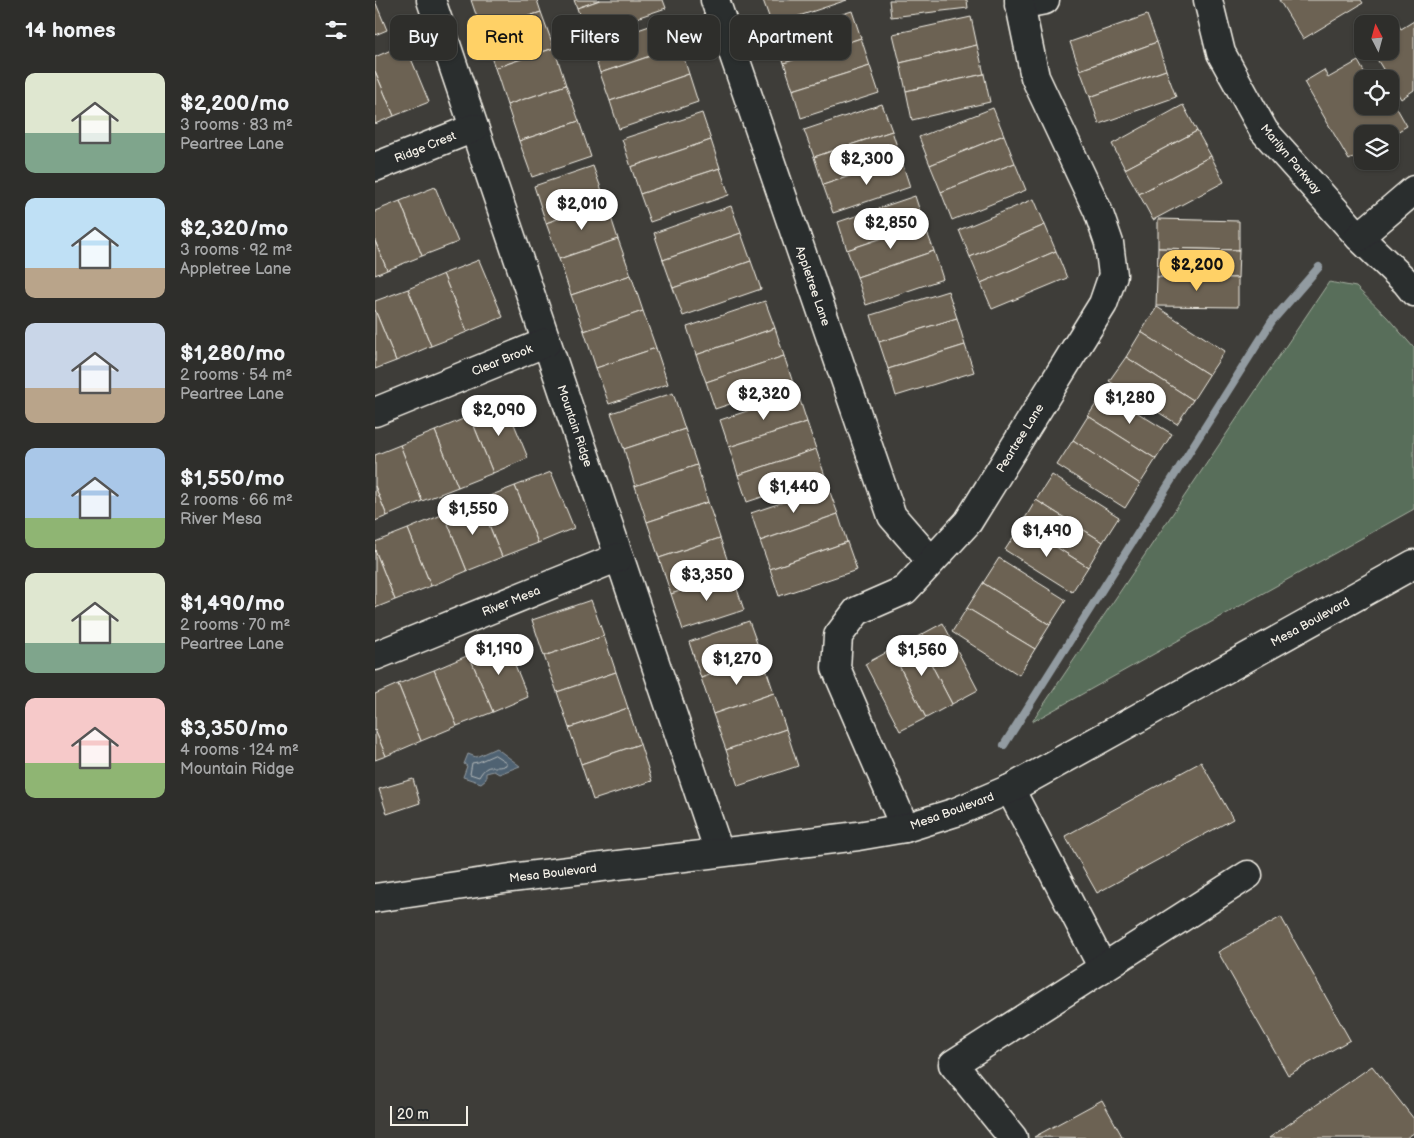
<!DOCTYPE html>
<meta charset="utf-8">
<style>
:root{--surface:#2e2e2b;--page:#363633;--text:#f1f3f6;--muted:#a7a8a9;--line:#494a47;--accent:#ffd166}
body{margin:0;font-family:"Balsamiq Sans",sans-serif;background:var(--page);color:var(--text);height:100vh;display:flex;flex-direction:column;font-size:19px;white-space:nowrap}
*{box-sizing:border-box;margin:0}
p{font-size:16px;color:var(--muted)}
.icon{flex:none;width:28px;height:28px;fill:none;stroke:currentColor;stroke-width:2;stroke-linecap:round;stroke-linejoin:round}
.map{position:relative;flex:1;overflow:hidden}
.side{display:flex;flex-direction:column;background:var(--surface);width:375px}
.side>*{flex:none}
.banner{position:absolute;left:15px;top:15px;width:475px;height:45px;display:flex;gap:10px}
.needle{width:32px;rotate:354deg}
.buttons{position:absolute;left:979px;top:15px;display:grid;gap:10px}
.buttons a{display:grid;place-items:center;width:45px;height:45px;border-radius:10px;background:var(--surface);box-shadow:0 1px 4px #0004,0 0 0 1px var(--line);font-size:25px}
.scale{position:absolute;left:15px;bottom:12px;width:78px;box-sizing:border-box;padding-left:5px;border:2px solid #f4f1e8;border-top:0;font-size:14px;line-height:18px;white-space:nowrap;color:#f4f1e8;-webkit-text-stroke:4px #2a2d2e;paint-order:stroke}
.price{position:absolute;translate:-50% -42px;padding:0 11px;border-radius:18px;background:#fff;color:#222;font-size:16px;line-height:32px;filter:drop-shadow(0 1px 2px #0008)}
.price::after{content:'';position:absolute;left:50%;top:30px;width:15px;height:11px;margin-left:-8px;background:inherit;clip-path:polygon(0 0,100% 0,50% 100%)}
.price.current{background:var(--accent);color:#111}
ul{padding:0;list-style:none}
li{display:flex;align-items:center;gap:15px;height:125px;padding:0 25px}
li span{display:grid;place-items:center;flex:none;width:140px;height:100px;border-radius:10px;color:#555}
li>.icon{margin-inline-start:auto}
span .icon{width:60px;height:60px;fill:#fffc;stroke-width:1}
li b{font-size:21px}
h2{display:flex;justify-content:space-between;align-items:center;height:60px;padding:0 25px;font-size:21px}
.chip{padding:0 18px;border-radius:10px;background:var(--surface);box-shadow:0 1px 4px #0004,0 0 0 1px var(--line);font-size:18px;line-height:45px}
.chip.current{background:var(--accent);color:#111}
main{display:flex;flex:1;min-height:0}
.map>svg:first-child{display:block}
</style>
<main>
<section class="side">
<h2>14 homes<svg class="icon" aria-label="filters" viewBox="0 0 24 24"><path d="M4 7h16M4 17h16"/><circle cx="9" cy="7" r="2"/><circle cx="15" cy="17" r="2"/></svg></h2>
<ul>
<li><span style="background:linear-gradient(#dfe7d0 60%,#7fa58c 0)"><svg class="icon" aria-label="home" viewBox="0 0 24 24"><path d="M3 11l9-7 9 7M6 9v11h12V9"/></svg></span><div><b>$2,200/mo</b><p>3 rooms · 83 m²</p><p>Peartree Lane</p></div></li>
<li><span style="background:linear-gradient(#bfe0f5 70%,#b9a48a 0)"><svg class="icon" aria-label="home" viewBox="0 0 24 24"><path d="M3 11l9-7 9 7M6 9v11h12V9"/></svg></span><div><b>$2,320/mo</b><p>3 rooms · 92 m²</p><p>Appletree Lane</p></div></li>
<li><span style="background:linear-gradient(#c9d6e8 65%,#b9a48a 0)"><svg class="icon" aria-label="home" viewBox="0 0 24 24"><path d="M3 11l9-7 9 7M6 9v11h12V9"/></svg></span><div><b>$1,280/mo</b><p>2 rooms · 54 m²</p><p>Peartree Lane</p></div></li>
<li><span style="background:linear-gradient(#a9c7e8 70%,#8fb573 0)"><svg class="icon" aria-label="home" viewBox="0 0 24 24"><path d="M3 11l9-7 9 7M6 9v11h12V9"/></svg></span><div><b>$1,550/mo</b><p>2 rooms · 66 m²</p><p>River Mesa</p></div></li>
<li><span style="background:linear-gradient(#dfe7d0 70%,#7fa58c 0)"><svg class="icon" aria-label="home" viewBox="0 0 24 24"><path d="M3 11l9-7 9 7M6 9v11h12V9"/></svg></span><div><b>$1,490/mo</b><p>2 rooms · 70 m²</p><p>Peartree Lane</p></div></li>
<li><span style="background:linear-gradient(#f6c9c9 65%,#8fb573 0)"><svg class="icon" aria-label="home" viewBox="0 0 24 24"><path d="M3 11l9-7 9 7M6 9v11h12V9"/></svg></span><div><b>$3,350/mo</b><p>4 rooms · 124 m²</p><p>Mountain Ridge</p></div></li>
</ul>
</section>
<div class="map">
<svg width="1039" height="1138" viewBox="0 0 1039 1138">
<rect width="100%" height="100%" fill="#3e3d39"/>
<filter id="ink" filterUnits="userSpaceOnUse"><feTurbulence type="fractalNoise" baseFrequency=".02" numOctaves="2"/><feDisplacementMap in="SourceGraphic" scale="10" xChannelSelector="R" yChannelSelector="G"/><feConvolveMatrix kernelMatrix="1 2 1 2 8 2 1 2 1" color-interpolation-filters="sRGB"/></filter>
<g filter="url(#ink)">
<!-- green -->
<path fill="#586e5a" stroke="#a6b0a1" d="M 954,282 L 981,287 L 1012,317 L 1039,348 L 1039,509 L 657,722 Z"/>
<!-- water -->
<path fill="#506272" stroke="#929ba1" d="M 121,748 L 145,766 L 124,774 L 119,771 L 111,773 L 111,779 L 106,783 L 88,777 L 92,766 L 89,764 L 93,754 L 101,757 Z"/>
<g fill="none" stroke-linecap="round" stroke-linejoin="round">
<!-- shore -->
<path stroke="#b2b8b9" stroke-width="1" d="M 120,755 L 131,762 L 131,765 C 118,771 114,760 104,777 L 95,774 L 97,763 L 103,762 Z"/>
<!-- stream -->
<path stroke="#929ba1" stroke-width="8" d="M 629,745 L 897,321 L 944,267"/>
</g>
<!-- building -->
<g fill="#6c6253" stroke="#f4f1e8">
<path d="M 96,0 L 162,0 L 166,12 L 107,32 Z"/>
<path d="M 199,0 L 225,0 L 202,8 Z"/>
<path d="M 225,0 L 288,0 L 291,8 L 211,35 L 202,8 Z"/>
<path d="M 388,0 L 472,0 L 397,25 Z"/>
<path d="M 514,0 L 592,0 L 593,8 L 516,17 Z"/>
<path d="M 904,0 L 986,0 L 988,3 L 928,39 Z"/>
<path d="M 0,1 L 12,30 L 0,35 Z"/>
<path d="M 477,11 L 486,38 L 409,63 L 400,35 Z"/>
<path d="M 166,12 L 179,48 L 120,68 L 107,32 Z"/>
<path d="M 772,15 L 782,42 L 705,70 L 695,42 Z"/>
<path d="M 596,17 L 602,45 L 525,63 L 518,34 Z"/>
<path d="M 295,19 L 305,46 L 225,73 L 216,46 Z"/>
<path d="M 1021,20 L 1026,29 L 1039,21 L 1039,90 L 1026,99 L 1015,81 L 1015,79 L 1014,79 L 997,51 L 1015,51 L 1015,24 Z"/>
<path d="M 486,38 L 495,66 L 418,90 L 409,63 Z"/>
<path d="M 782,42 L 791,70 L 715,97 L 705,70 Z"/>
<path d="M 30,44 L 54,102 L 19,116 L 0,71 L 0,57 Z"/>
<path d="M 602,45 L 609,74 L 531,91 L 525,63 Z"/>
<path d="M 305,46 L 314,74 L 235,101 L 225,73 Z"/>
<path d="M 179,48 L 191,85 L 132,105 L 120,68 Z"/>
<path d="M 983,61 L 993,79 L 988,79 L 988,106 L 1015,106 L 1016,98 L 1032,126 L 1015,136 L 1015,134 L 988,134 L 988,152 L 974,160 L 929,82 L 949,70 L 953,78 Z"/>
<path d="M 495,66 L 504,93 L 426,118 L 418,90 Z"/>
<path d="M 791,70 L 801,97 L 724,124 L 715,97 Z"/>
<path d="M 0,71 L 19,116 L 0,124 Z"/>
<path d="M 314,74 L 323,102 L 244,129 L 235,101 Z"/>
<path d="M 609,74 L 615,102 L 537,120 L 531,91 Z"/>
<path d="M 191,85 L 204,121 L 144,141 L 132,105 Z"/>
<path d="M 507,104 L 517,131 L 439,157 L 429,130 Z"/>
<path d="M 808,105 L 822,131 L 750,169 L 737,144 Z"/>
<path d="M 618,108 L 629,135 L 555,165 L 544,137 Z"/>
<path d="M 327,113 L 336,140 L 256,167 L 247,139 Z"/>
<path d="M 204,121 L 216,157 L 157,177 L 144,141 Z"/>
<path d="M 517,131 L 526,159 L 448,185 L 439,157 Z"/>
<path d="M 822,131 L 836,156 L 764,194 L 750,169 Z"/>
<path d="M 629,135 L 640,163 L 566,192 L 555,165 Z"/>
<path d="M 336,140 L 345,168 L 265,194 L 256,167 Z"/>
<path d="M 836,156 L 849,182 L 778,220 L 764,194 Z"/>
<path d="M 526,159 L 535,187 L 458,213 L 448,185 Z"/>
<path d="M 640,163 L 651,190 L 577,220 L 566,192 Z"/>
<path d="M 218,166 L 231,202 L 171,223 L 159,186 Z"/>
<path d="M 345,168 L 354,195 L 275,222 L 265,194 Z"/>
<path d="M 60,187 L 83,242 L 47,256 L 25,201 Z"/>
<path d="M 540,196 L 549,224 L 472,250 L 463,222 Z"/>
<path d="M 659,199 L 670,225 L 595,257 L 584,230 Z"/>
<path d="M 25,201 L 47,256 L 12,270 L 0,241 L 0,211 Z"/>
<path d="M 231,202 L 243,239 L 184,259 L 171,223 Z"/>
<path d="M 356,206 L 366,233 L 288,260 L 279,233 Z"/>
<path d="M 783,219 L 864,221 L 864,250 L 783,248 Z"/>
<path d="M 549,224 L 559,251 L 482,277 L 472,250 Z"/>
<path d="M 670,225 L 681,251 L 606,283 L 595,257 Z"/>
<path d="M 366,233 L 376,261 L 298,288 L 288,260 Z"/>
<path d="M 243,239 L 256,275 L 196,295 L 184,259 Z"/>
<path d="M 0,241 L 12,270 L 0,275 Z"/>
<path d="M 783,248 L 864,250 L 863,278 L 782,277 Z"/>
<path d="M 559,251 L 568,279 L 491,305 L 482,277 Z"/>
<path d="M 681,251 L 692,278 L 617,309 L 606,283 Z"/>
<path d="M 104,260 L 128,317 L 92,332 L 68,274 Z"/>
<path d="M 376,261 L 386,289 L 308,316 L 298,288 Z"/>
<path d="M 68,274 L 92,332 L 56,346 L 33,289 Z"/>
<path d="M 256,275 L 268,311 L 209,331 L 196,295 Z"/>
<path d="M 782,277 L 863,278 L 863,307 L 781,306 Z"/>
<path d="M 33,289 L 56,346 L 21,361 L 0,310 L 0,301 Z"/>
<path d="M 573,291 L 582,318 L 504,342 L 496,315 Z"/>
<path d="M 390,301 L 400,328 L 321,355 L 312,327 Z"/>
<path d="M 782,307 L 850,351 L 834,375 L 766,332 Z"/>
<path d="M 0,310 L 21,361 L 0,369 Z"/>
<path d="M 268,311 L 281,348 L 221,368 L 209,331 Z"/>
<path d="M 582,318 L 590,345 L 513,369 L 504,342 Z"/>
<path d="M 400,328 L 409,356 L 331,382 L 321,355 Z"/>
<path d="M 766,332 L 834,375 L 818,400 L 751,357 Z"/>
<path d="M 590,345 L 599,372 L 521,396 L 513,369 Z"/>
<path d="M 281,348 L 293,384 L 234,404 L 221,368 Z"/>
<path d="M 409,356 L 418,383 L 340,409 L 331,382 Z"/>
<path d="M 751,357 L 818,400 L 802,424 L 734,381 Z"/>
<path d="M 729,392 L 797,434 L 781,459 L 713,416 Z"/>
<path d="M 298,393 L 310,429 L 249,449 L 236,413 Z"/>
<path d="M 423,394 L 432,422 L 354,447 L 345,420 Z"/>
<path d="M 130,402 L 153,458 L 118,473 L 95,416 Z"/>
<path d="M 95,416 L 118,473 L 83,487 L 60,431 Z"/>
<path d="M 713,416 L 781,459 L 765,484 L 698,440 Z"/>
<path d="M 432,422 L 441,449 L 363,475 L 354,447 Z"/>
<path d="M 310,429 L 322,465 L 260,486 L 249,449 Z"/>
<path d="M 60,431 L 83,487 L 47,501 L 25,445 Z"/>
<path d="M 698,440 L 765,484 L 750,508 L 682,465 Z"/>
<path d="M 25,445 L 47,501 L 12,516 L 0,486 L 0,455 Z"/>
<path d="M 441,449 L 450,476 L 372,502 L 363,475 Z"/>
<path d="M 322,465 L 333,502 L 272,522 L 260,486 Z"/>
<path d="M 176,472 L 199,528 L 163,543 L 140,486 Z"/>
<path d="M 677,475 L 744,517 L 728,542 L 661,500 Z"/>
<path d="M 0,486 L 12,516 L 0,521 Z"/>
<path d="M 140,486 L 163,543 L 127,557 L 104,500 Z"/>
<path d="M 453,487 L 463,514 L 385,541 L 376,513 Z"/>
<path d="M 104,500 L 127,557 L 92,571 L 69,514 Z"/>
<path d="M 661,500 L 728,542 L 713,567 L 646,525 Z"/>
<path d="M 333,502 L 345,538 L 284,558 L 272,522 Z"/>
<path d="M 69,514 L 92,571 L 56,586 L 33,529 Z"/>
<path d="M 463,514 L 472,542 L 395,569 L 385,541 Z"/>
<path d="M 646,525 L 713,567 L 697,592 L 630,550 Z"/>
<path d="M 33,529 L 56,586 L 20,600 L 0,550 L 0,542 Z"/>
<path d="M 345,538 L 357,574 L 296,594 L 284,558 Z"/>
<path d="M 472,542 L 482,570 L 404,596 L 395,569 Z"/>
<path d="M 0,550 L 20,600 L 0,608 Z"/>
<path d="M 624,558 L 691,600 L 675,625 L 608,583 Z"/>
<path d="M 357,574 L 369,610 L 308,630 L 296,594 Z"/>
<path d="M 608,583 L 675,625 L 660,649 L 592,608 Z"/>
<path d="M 216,600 L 229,636 L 169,656 L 157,620 Z"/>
<path d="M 592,608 L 660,649 L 644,675 L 577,632 Z"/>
<path d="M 374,621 L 387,657 L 326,678 L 314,642 Z"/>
<path d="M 568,623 L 603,690 L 577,704 L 542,637 Z"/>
<path d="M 229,636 L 241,672 L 182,692 L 169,656 Z"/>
<path d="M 542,637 L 577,704 L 551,718 L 516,650 Z"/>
<path d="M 130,640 L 153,697 L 118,712 L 94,655 Z"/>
<path d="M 516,650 L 551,718 L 525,731 L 490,664 Z"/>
<path d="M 94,655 L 118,712 L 82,726 L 59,670 Z"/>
<path d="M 387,657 L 399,693 L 338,714 L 326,678 Z"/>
<path d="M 59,670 L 82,726 L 46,741 L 23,684 Z"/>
<path d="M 241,672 L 253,708 L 194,728 L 182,692 Z"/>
<path d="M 23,684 L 46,741 L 11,756 L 0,730 L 0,694 Z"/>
<path d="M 399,693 L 411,729 L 351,750 L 338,714 Z"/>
<path d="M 253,708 L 265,744 L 206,764 L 194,728 Z"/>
<path d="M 411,729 L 423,766 L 363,786 L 351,750 Z"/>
<path d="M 0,730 L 11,756 L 0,760 Z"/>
<path d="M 265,744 L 277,781 L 218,800 L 206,764 Z"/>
<path d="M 826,762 L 858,819 L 722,893 L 690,836 Z"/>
<path d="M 38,779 L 45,803 L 12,814 L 4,789 Z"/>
<path d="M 906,917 L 975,1040 L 913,1075 L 843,952 Z"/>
<path d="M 997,1066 L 1039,1119 L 1039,1133 L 1031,1138 L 894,1138 Z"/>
<path d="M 727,1100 L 748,1138 L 659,1137 Z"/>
</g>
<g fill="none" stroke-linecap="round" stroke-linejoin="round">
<defs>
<g id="minor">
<path d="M 56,0 L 344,852"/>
<path d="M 340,0 L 517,516 L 556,561"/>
<path d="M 833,0 L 846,53 L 889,131 L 984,237 L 1031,282 L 1039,292"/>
<path d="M 644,5 L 670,0"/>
<path d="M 0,167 L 99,128"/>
<path d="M 984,237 L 1039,190"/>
<path d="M 0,412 L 172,342"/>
<path d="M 0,656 L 244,557"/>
<path d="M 635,789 L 728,968"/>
<path d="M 530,828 L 461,668 L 463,636 L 482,611 L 530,590 L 593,522 L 728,304 L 738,275 L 734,243 L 723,211 L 660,77 L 644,0"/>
<path d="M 0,898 L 136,878 L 483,836 L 530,828 L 581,812 L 635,789 L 727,738 L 1039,564"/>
<path d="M 638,1138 L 578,1064 L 873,875"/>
</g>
</defs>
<!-- minor casing -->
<use href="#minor" stroke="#f4f1e8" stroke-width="31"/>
<!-- minor -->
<use href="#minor" stroke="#2a2d2e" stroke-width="28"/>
</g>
</g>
<g text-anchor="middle" stroke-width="4.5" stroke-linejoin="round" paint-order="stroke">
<!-- street labels -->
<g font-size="12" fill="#f4f1e8" stroke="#2a2d2e">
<text transform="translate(50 147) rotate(-22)" y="4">Ridge Crest</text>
<text transform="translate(916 159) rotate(50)" y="4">Marilyn Parkway</text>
<text transform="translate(438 286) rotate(71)" y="4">Appletree Lane</text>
<text transform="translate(127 360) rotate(-22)" y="4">Clear Brook</text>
<text transform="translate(200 426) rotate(71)" y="4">Mountain Ridge</text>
<text transform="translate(645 438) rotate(-58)" y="4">Peartree Lane</text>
<text transform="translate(136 601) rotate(-22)" y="4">River Mesa</text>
<text transform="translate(935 622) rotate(-29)" y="4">Mesa Boulevard</text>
<text transform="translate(577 811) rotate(-20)" y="4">Mesa Boulevard</text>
<text transform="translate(178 873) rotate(-7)" y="4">Mesa Boulevard</text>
</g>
</g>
</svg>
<div class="buttons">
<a><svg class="needle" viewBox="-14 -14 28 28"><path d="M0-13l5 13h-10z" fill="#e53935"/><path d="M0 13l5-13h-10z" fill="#a7a8a9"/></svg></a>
<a><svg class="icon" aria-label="locate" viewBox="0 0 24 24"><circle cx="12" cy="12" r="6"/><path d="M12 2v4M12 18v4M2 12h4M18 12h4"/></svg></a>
<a><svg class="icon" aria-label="layers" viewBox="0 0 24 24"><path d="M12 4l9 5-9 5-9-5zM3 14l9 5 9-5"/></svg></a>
</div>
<div class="scale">20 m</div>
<b class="price" style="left:492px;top:186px">$2,300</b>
<b class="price" style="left:207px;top:231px">$2,010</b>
<b class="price" style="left:516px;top:250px">$2,850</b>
<b class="price current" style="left:822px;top:292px">$2,200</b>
<b class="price" style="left:389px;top:421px">$2,320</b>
<b class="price" style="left:755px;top:425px">$1,280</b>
<b class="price" style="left:124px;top:437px">$2,090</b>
<b class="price" style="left:419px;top:514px">$1,440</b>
<b class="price" style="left:98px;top:536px">$1,550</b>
<b class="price" style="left:672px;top:558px">$1,490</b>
<b class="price" style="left:332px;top:602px">$3,350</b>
<b class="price" style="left:124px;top:676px">$1,190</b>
<b class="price" style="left:547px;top:677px">$1,560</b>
<b class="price" style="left:362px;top:686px">$1,270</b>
<div class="banner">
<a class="chip">Buy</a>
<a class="chip current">Rent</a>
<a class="chip">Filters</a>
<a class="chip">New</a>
<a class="chip">Apartment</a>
</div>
</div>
</main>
